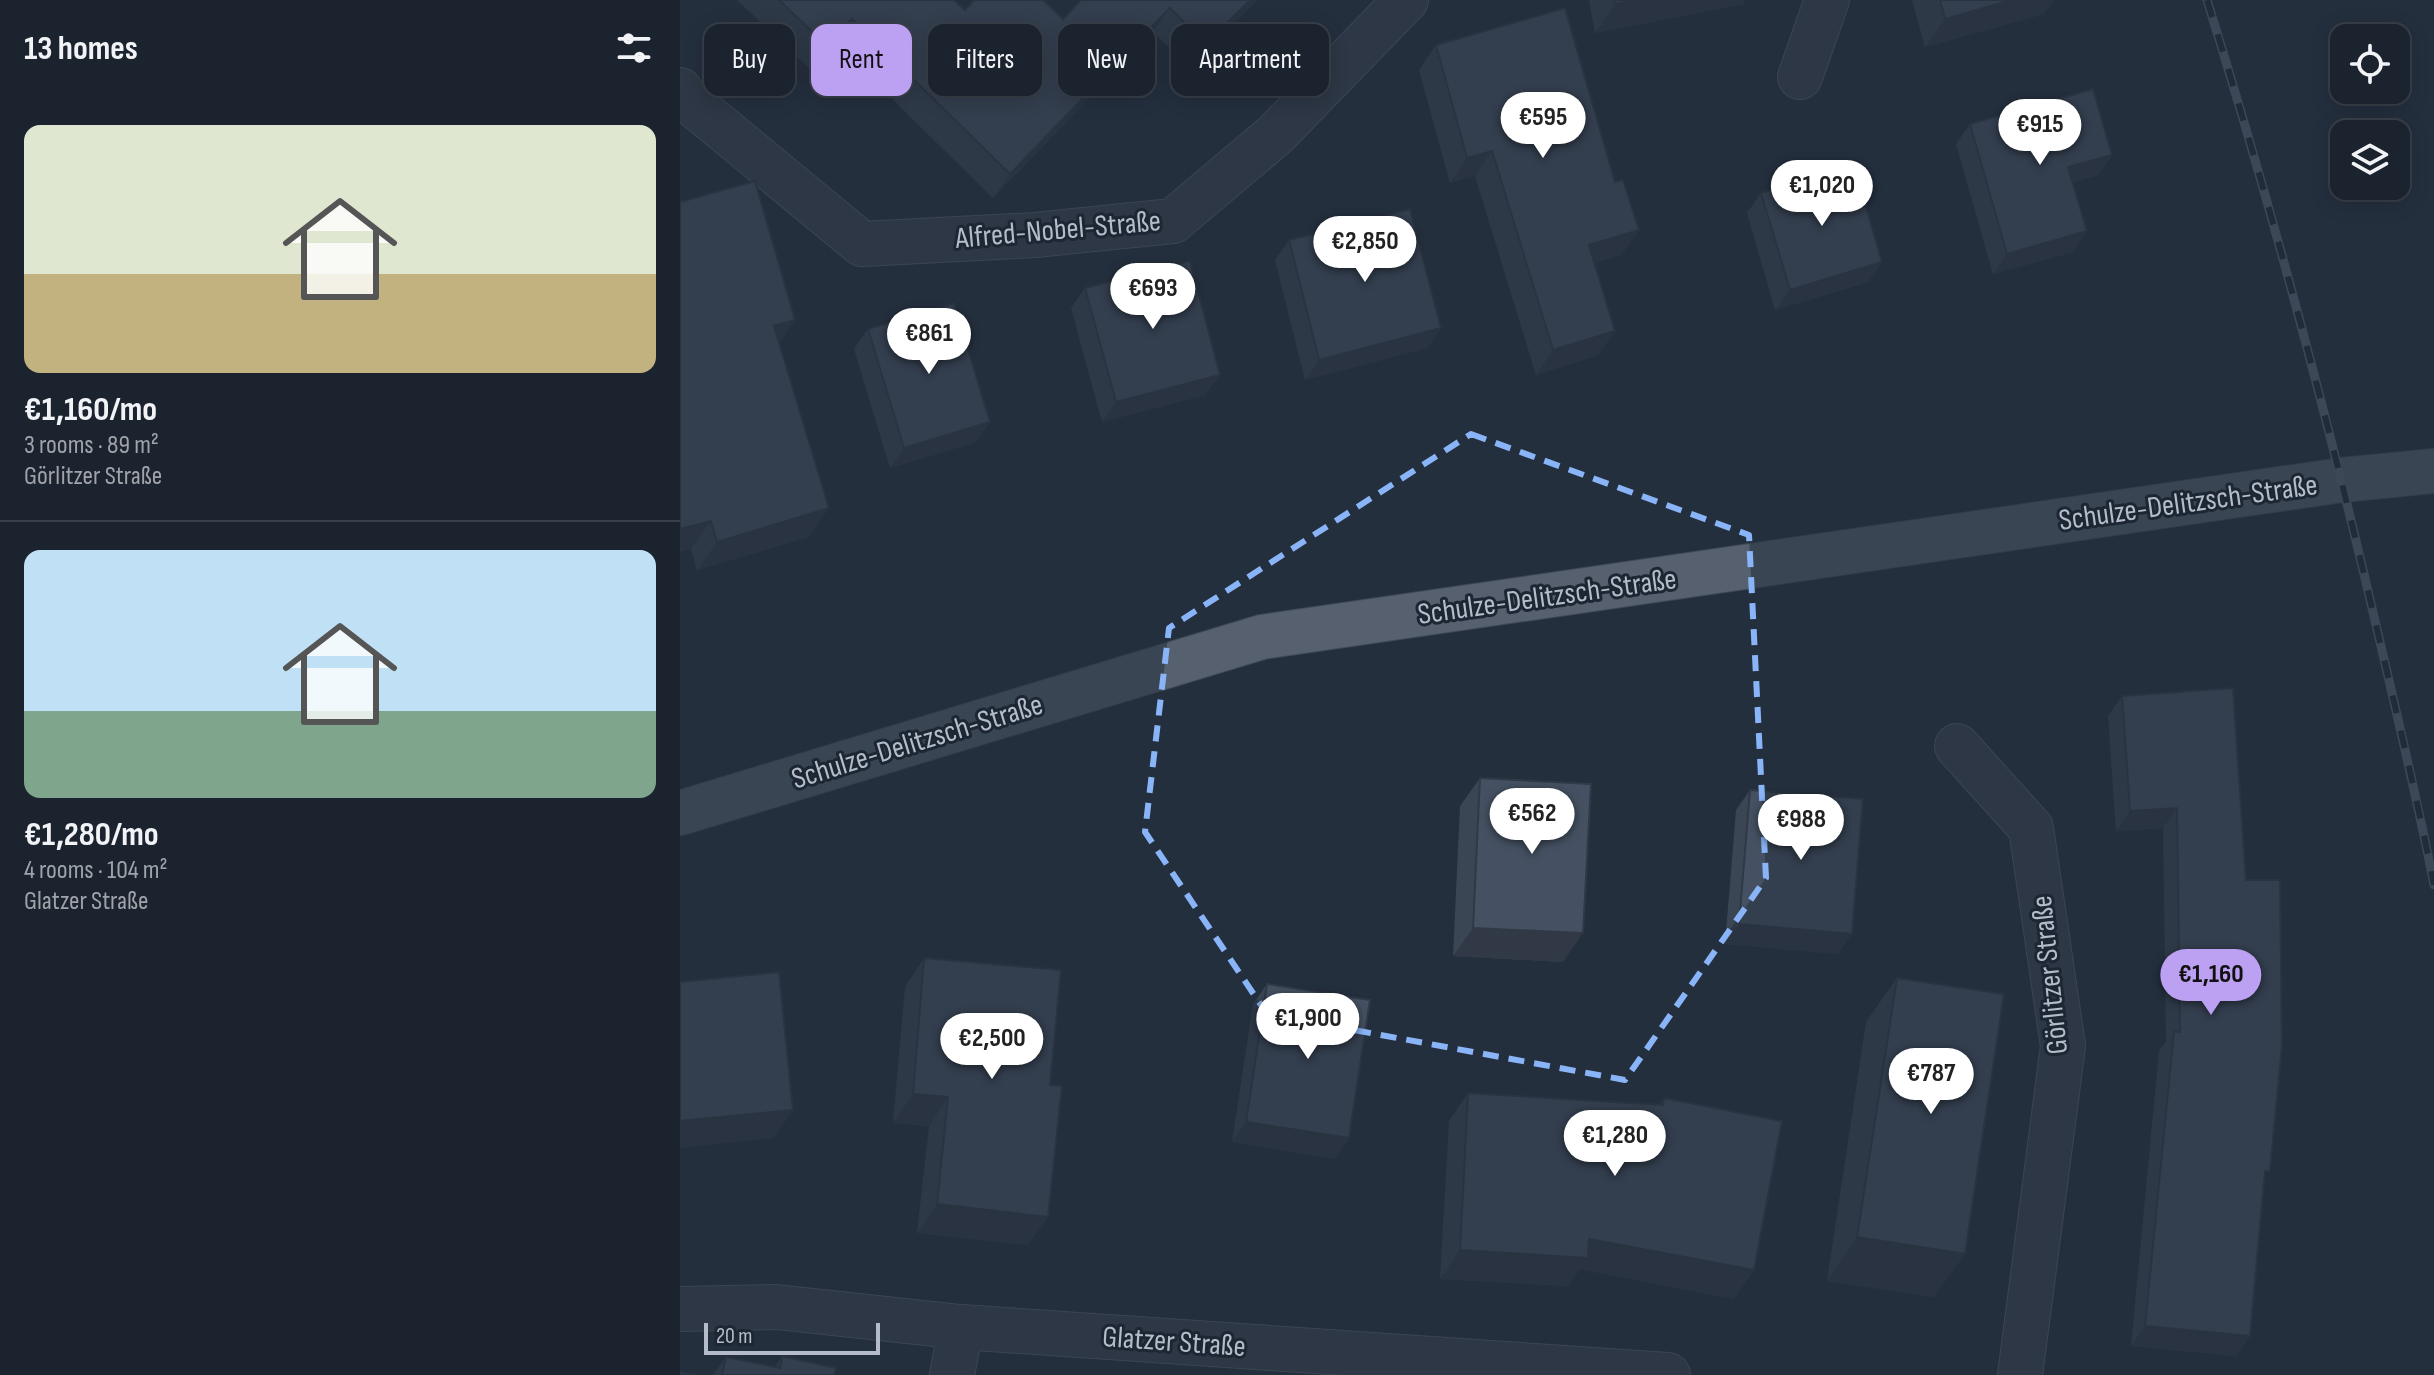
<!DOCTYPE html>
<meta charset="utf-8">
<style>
:root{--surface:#1b232e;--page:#242b36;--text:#f1f3f6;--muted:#a0a4aa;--line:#39404a;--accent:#bca0f2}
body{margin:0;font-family:"Sofia Sans Condensed",sans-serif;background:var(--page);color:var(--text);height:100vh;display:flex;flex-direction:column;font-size:30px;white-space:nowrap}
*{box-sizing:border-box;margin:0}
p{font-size:26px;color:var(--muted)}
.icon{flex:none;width:44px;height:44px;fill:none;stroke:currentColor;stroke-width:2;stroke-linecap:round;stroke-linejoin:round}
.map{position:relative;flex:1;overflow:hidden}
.side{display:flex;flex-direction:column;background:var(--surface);width:680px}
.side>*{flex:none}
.banner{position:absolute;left:24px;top:24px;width:760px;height:72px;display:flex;gap:16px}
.fabs{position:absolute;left:1650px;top:24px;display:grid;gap:16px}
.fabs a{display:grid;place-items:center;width:80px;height:80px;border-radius:16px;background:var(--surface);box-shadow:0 4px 20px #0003,0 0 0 2px var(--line);font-size:40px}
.scale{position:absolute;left:24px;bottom:20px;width:176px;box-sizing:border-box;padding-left:8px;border:4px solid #b4bcc9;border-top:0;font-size:22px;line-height:28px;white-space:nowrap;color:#b4bcc9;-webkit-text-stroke:6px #1d2633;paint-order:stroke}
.price{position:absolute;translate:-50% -68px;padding:0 18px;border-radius:28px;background:#fff;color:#222;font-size:26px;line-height:52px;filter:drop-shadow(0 2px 4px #0008)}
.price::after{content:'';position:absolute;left:50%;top:48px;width:24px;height:18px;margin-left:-12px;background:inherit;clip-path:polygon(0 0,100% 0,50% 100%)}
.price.on{background:var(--accent);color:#111}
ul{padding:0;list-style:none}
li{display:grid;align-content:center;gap:16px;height:424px;padding:0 24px}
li+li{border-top:2px solid var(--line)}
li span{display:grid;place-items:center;height:248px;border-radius:16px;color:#555}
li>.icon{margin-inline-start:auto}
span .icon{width:144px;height:144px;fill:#fffc;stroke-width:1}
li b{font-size:34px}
h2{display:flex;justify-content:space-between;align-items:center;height:96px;padding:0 24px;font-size:34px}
.chip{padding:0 28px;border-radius:16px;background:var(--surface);box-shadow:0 4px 20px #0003,0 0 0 2px var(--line);font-size:28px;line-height:72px}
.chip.on{background:var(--accent);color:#111}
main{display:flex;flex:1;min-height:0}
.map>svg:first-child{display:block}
</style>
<main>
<section class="side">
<h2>13 homes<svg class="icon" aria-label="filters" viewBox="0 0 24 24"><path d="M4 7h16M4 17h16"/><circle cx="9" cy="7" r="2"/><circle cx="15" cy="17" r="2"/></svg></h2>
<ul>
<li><span style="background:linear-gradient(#dfe7d0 60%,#c2b280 0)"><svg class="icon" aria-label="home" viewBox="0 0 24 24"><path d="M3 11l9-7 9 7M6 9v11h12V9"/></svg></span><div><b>€1,160/mo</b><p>3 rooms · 89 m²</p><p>Görlitzer Straße</p></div></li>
<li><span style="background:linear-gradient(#bfe0f5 65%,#7fa58c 0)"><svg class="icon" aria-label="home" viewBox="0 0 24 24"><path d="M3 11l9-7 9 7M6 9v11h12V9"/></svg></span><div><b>€1,280/mo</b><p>4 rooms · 104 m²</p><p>Glatzer Straße</p></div></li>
</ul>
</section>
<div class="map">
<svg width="1754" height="1375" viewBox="0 0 1754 1375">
<rect width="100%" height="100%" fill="#242f3e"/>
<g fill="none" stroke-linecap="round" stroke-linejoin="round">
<defs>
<g id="minor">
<path d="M 1120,77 L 1147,0"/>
<path d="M 0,90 L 3,96 L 182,244 L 355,235 L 493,221 L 596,134 L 726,0"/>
<path d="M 1277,746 L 1351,828 L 1383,1046 L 1340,1375"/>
<path d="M 0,1309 L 97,1307 L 281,1327 L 988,1375"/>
<path d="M 272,1375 L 281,1327"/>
</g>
<path id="major" d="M 0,813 L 582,637 L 1662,480 L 1754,471"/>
</defs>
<!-- minor casing -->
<use href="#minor" stroke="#565f6c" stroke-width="46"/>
<!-- major casing -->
<use href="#major" stroke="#414a57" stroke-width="46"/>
<!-- minor -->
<use href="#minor" stroke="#38414e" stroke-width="44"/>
<!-- major -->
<use href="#major" stroke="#56606e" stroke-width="44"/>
<defs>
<path id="rail" d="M 1527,0 C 1593,212 1650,426 1700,642 C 1719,723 1738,803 1754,885"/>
</defs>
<!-- rail casing -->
<use href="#rail" stroke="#5a6575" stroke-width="9"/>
<!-- rail -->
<use href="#rail" stroke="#1d2633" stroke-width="6" stroke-dasharray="18" stroke-linecap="butt"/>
</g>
<!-- wall -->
<g fill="#3b4654">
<path d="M 57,0 L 274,0 L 285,10 L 383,19 L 577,0 L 510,68 L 473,32 L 313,198 L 155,43 L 130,69 Z"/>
<path d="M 909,0 L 1065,0 L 1063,4 L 915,33 Z"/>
<path d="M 1232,0 L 1374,0 L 1364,14 L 1245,47 Z"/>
<path d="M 756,45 L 935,182 L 959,230 L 941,255 L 914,263 L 935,331 L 918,355 L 856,375 L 795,176 L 770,183 L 739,70 Z"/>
<path d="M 1290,124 L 1432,155 L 1418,175 L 1393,182 L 1393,252 L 1313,274 L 1276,144 Z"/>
<path d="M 1081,193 L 1202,262 L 1188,282 L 1095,310 L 1067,213 Z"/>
<path d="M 0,202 L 115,320 L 99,343 L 129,537 L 17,570 L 11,549 Z"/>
<path d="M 609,240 L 761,328 L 747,348 L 625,380 L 595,260 Z"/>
<path d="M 405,288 L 540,375 L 525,395 L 422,422 L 391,308 Z"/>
<path d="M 188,329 L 310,422 L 296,442 L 210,468 L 174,349 Z"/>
<path d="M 1553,688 L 1584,1180 L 1570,1336 L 1556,1356 L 1451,1346 L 1479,1051 L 1486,1042 L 1483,828 L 1436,831 L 1428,716 L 1442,696 Z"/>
<path d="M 800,778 L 883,962 L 773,956 L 780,806 Z"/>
<path d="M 1070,790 L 1158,954 L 1045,944 L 1056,810 Z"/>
<path d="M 244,958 L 370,1085 L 368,1217 L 348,1245 L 237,1233 L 249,1126 L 213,1123 L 225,987 Z"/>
<path d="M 1217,978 L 1254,1297 L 1147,1281 L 1186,1022 Z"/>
<path d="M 587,984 L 669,1138 L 655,1159 L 552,1142 L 573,1004 Z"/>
<path d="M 788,1093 L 980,1104 L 984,1098 L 1054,1299 L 900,1269 L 888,1286 L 760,1279 L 769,1121 Z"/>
<path d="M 102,1356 L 154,1375 L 33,1375 L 46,1357 L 95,1367 Z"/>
</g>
<!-- shaded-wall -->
<g fill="#303945">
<path d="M 570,0 L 577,0 L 510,68 L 526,44 Z"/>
<path d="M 957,0 L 1065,0 L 1063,4 L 915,33 L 935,4 Z"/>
<path d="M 1332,0 L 1374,0 L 1364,14 L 1245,47 L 1265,19 Z"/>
<path d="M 490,8 L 473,32 L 313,198 L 330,174 Z"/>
<path d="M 172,19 L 155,43 L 130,69 L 146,45 Z"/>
<path d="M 812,151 L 795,176 L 770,183 L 787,158 Z"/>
<path d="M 1432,155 L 1418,175 L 1374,187 L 1388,167 Z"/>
<path d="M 959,230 L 941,255 L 892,270 L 909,245 Z"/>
<path d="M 1407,231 L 1393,252 L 1313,274 L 1327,254 Z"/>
<path d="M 1202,262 L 1188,282 L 1095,310 L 1110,290 Z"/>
<path d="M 115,320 L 95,348 L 94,326 Z"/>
<path d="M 761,328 L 747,348 L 625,380 L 639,360 Z"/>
<path d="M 935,331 L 918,355 L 856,375 L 873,350 Z"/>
<path d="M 540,375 L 525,395 L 422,422 L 436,402 Z"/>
<path d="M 310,422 L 296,442 L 210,468 L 224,448 Z"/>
<path d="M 149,508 L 129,537 L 17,570 L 37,542 Z"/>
<path d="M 31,521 L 11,549 L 0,552 L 0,529 Z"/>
<path d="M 1497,808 L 1483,828 L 1436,831 L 1450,811 Z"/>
<path d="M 1059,924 L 1172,934 L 1158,954 L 1045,944 Z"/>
<path d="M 793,928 L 903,933 L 883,962 L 773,956 Z"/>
<path d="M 233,1094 L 268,1097 L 249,1126 L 213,1123 Z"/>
<path d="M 113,1110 L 94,1138 L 0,1148 L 0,1121 Z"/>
<path d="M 566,1122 L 669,1138 L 655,1159 L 552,1142 Z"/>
<path d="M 257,1204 L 368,1217 L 348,1245 L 237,1233 Z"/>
<path d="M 1177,1237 L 1285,1254 L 1254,1297 L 1147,1281 Z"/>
<path d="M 909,1239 L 1074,1270 L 1054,1299 L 900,1269 L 888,1286 L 760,1279 L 780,1250 Z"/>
<path d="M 1465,1326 L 1570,1336 L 1556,1356 L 1451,1346 Z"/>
</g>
<!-- building -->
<g fill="#455162" stroke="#303945" stroke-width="2">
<path d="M 99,0 L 274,0 L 285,10 L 294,0 L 363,0 L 383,19 L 401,0 L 570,0 L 526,44 L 490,8 L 330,174 L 172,19 L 146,45 Z"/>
<path d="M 934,0 L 957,0 L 935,4 Z"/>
<path d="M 1260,0 L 1332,0 L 1265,19 Z"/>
<path d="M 885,8 L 935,182 L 943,180 L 959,230 L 909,245 L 935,331 L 873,350 L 812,151 L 787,158 L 756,45 Z"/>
<path d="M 1413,89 L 1432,155 L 1388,167 L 1407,231 L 1327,254 L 1290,124 Z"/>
<path d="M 1174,166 L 1202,262 L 1110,290 L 1081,193 Z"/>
<path d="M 75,181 L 115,320 L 94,326 L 149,508 L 37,542 L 31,521 L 0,529 L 0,202 Z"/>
<path d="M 730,209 L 761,328 L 639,360 L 609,240 Z"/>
<path d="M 510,261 L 540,375 L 436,402 L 405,288 Z"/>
<path d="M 274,303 L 310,422 L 224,448 L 188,329 Z"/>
<path d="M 1553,688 L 1566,880 L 1600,880 L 1602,1046 L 1590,1171 L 1585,1171 L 1570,1336 L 1465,1326 L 1494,1031 L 1500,1032 L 1497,808 L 1450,811 L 1442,696 Z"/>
<path d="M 800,778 L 911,784 L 903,933 L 793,928 Z"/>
<path d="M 1070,790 L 1183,799 L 1172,934 L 1059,924 Z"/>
<path d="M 244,958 L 381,970 L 370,1085 L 382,1086 L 368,1217 L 257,1204 L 268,1097 L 233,1094 Z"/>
<path d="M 99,972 L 113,1110 L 0,1121 L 0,982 Z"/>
<path d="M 1217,978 L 1324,994 L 1285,1254 L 1177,1237 Z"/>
<path d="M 587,984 L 690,1000 L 669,1138 L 566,1122 Z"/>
<path d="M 788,1093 L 983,1105 L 984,1098 L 1102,1121 L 1074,1270 L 909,1239 L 908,1258 L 780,1250 Z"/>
<path d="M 102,1356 L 156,1368 L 154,1375 L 42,1375 L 46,1357 L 100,1368 Z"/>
<path d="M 0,1372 L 16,1375 L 0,1375 Z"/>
</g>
<!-- marked area -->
<path d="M0 0H1754V1375H0ZM 791,434 L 1069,535 L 1086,878 L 945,1080 L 587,1014 L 465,832 L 489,628 Z" fill="#242f3e" fill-opacity=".55" fill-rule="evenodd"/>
<path fill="none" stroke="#8ab4f8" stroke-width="6" stroke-dasharray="16 10" stroke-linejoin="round" d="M 791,434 L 1069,535 L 1086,878 L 945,1080 L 587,1014 L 465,832 L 489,628 Z"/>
<g text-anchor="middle" stroke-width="6" stroke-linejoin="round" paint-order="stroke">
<!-- street labels -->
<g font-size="30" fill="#b4bcc9" stroke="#1d2633">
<text transform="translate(378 229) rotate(-5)" y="10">Alfred-Nobel-Straße</text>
<text transform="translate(1508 502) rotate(-8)" y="10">Schulze-Delitzsch-Straße</text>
<text transform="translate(867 596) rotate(-8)" y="10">Schulze-Delitzsch-Straße</text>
<text transform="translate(237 741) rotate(-17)" y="10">Schulze-Delitzsch-Straße</text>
<text transform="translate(1369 975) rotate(-96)" y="10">Görlitzer Straße</text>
<text transform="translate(494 1341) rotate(4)" y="10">Glatzer Straße</text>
</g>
</g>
</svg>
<div class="fabs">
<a><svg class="icon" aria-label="locate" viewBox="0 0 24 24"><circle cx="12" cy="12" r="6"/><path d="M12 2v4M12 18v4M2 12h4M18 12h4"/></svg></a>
<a><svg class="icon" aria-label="layers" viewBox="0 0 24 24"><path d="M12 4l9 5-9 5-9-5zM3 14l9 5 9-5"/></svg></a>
</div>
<div class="scale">20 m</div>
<b class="price" style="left:863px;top:160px">€595</b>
<b class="price" style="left:1360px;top:167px">€915</b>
<b class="price" style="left:1142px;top:228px">€1,020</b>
<b class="price" style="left:685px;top:284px">€2,850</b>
<b class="price" style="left:473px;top:331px">€693</b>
<b class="price" style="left:249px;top:376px">€861</b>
<b class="price" style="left:852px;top:856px">€562</b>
<b class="price" style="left:1121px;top:862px">€988</b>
<b class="price on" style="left:1531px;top:1017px">€1,160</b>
<b class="price" style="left:628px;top:1061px">€1,900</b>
<b class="price" style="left:312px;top:1081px">€2,500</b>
<b class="price" style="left:1251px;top:1116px">€787</b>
<b class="price" style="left:935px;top:1178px">€1,280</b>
<div class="banner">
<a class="chip">Buy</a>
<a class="chip on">Rent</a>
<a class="chip">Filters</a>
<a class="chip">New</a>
<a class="chip">Apartment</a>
</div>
</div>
</main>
